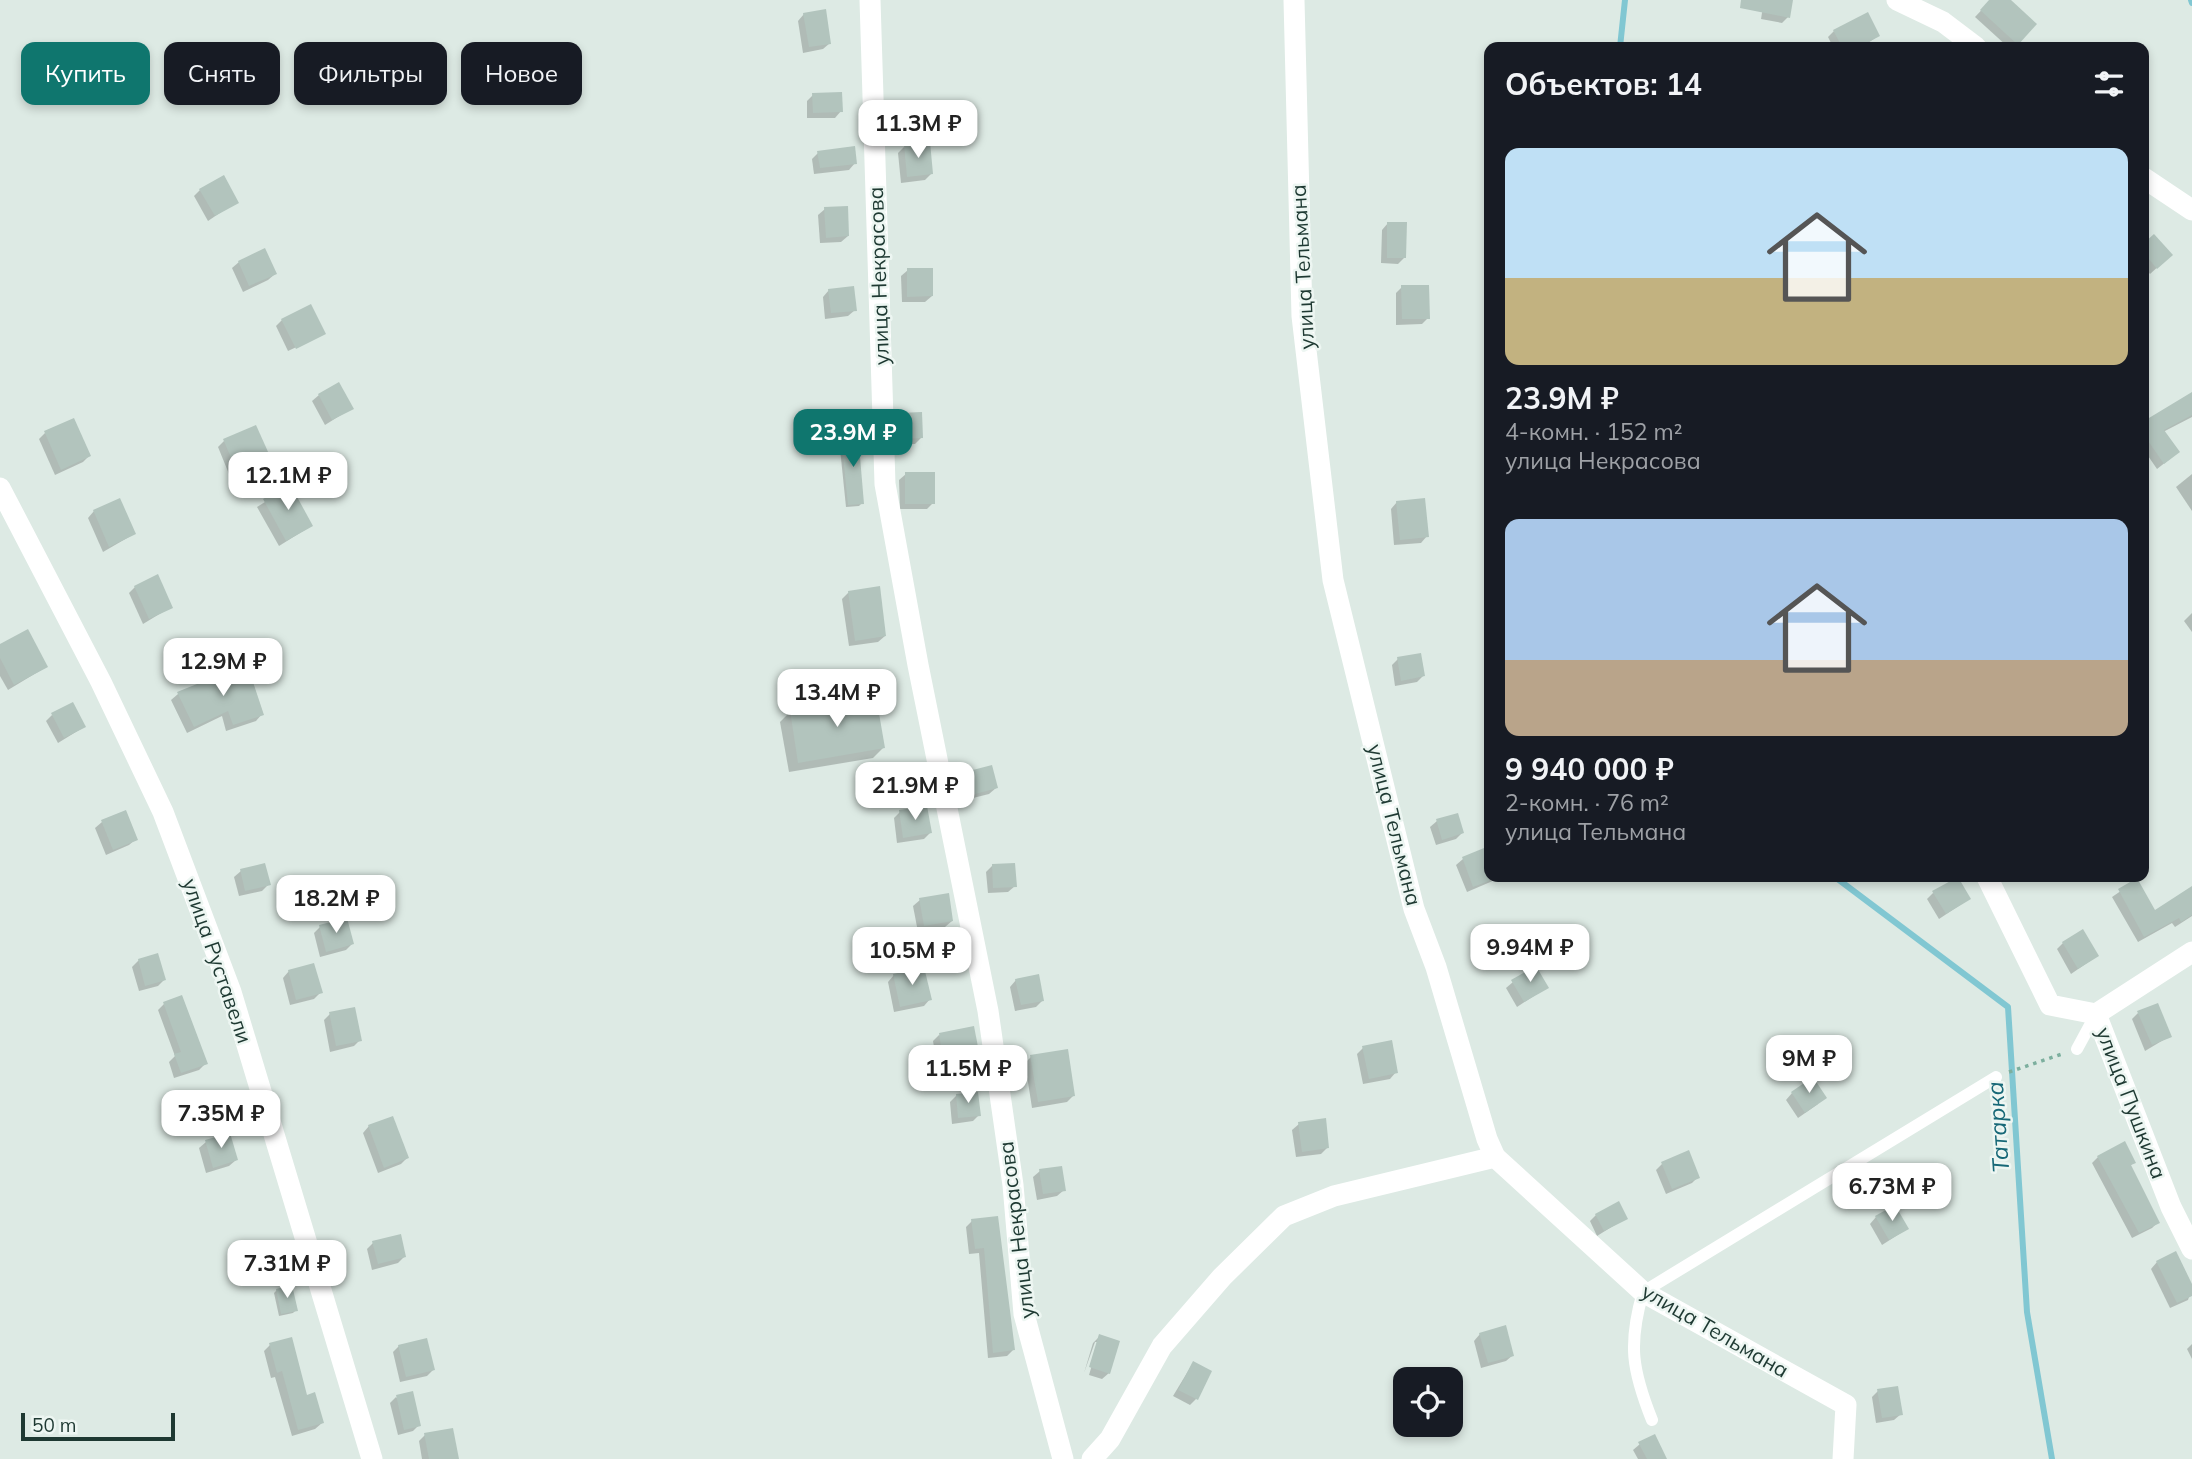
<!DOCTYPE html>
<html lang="ru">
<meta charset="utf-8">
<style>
:root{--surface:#171b24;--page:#20242c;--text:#f1f3f6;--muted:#9ea1a6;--accent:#0f766e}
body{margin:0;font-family:Mulish,sans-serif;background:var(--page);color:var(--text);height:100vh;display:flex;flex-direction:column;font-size:26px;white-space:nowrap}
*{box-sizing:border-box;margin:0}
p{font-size:23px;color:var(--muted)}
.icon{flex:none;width:38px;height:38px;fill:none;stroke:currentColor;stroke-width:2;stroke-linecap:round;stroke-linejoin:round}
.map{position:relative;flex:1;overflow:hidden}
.side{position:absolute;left:1484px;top:42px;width:665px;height:840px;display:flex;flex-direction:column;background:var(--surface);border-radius:14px;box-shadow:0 4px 10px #0003}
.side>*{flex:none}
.top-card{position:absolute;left:21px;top:42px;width:665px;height:63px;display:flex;gap:14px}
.controls{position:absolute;left:1393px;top:1367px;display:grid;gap:14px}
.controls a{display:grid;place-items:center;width:70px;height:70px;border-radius:14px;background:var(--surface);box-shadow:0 4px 10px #0003;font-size:35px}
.scale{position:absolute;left:21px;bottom:18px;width:154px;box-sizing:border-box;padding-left:7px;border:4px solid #1e3932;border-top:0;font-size:19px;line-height:24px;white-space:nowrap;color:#1e3932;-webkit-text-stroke:5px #edf6f2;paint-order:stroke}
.price{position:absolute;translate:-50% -60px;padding:0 16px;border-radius:14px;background:#fff;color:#222;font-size:23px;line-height:46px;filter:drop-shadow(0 2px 4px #0008)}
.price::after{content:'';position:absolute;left:50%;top:42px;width:21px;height:16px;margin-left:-10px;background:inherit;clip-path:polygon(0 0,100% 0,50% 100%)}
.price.active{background:var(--accent);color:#fff}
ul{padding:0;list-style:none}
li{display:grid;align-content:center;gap:14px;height:371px;padding:0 21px}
li span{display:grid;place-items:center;height:217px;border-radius:14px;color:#555}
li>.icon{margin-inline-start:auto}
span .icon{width:126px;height:126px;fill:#fffc;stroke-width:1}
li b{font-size:30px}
h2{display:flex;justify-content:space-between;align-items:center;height:84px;padding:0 21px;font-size:30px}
.chip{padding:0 24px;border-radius:14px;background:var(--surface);box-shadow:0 4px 10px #0003;font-size:24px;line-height:63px}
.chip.active{background:var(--accent);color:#fff}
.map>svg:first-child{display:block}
</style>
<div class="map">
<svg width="2192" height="1459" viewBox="0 0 2192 1459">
<rect width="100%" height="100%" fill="#ddeae4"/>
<!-- shadow -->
<g fill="#0003">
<path d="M 1764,0 L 1792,0 L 1788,17 L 1782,23 L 1761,19 Z"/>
<path d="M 1991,0 L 2008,0 L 2034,24 L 2013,47 L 2008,47 L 1975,17 Z"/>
<path d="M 804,14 L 830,43 L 823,49 L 803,53 L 798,21 Z"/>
<path d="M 1834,31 L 1878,36 L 1862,47 L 1833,47 L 1828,37 Z"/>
<path d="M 813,95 L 841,111 L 835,118 L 807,118 L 807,101 Z"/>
<path d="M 904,147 L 931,174 L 925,180 L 901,183 L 898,153 Z"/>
<path d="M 818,153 L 855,163 L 849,170 L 814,174 L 812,159 Z"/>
<path d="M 200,190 L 236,202 L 208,221 L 194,196 Z"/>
<path d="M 825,209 L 848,236 L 841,242 L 820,243 L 818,215 Z"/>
<path d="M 1388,223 L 1405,257 L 1398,264 L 1381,263 L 1382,230 Z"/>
<path d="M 2154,236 L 2171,255 L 2150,274 L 2144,267 L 2144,245 Z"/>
<path d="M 239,262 L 275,274 L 268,280 L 243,292 L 232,268 Z"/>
<path d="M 908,270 L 932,296 L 925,302 L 902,302 L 901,276 Z"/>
<path d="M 1402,287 L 1428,318 L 1422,324 L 1396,325 L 1396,293 Z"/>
<path d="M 829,290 L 855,310 L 848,316 L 825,319 L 823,297 Z"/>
<path d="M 282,320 L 324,334 L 288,351 L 276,326 Z"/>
<path d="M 2192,394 L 2192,417 L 2163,432 L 2171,458 L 2157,469 L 2144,450 L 2144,423 Z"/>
<path d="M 319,395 L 352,408 L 325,425 L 312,401 Z"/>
<path d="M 899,415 L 922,437 L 915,444 L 895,445 L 893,421 Z"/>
<path d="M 45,433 L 89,456 L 83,462 L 55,475 L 39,439 Z"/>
<path d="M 842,436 L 862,503 L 859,506 L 846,507 L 839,439 Z"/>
<path d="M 224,441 L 266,454 L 260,460 L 229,474 L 218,447 Z"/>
<path d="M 906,474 L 933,503 L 927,509 L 900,509 L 899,480 Z"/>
<path d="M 2192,474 L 2192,511 L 2176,487 Z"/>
<path d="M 289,487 L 311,526 L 279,546 L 257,507 Z"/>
<path d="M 1397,502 L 1427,536 L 1421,543 L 1394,545 L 1391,509 Z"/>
<path d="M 94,511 L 134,534 L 103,552 L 88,518 Z"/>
<path d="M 135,587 L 171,607 L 143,624 L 129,593 Z"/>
<path d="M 849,592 L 885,636 L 878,642 L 849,646 L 842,599 Z"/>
<path d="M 2192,613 L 2192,632 L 2184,621 Z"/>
<path d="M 0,646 L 46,667 L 8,690 L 0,676 Z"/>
<path d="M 1398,659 L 1423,676 L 1417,682 L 1395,686 L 1392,665 Z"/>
<path d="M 246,666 L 262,714 L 256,721 L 226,731 L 222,716 L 187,733 L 171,700 L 178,694 Z"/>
<path d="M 790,712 L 883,748 L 873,758 L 789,772 L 780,722 Z"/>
<path d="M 52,715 L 84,727 L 58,743 L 46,721 Z"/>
<path d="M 970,773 L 996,788 L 989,794 L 969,799 L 964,779 Z"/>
<path d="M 900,812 L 930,833 L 924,839 L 897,843 L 894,818 Z"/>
<path d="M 1457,815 L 1462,833 L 1456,839 L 1436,845 L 1430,827 L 1437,821 Z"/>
<path d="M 102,822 L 136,839 L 129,845 L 106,855 L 95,828 Z"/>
<path d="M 1489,848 L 1489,877 L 1502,877 L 1467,892 L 1456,865 L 1463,859 Z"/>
<path d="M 993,865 L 1015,886 L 1008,892 L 988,893 L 986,872 Z"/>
<path d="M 241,871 L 269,884 L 262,891 L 239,896 L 234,877 Z"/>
<path d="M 2137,880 L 2155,912 L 2192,888 L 2192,916 L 2175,927 L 2172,923 L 2138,942 L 2112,897 Z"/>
<path d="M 1933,893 L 1969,899 L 1939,919 L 1927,899 Z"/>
<path d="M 920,900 L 952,921 L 945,927 L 918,932 L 913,906 Z"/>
<path d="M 320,927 L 352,944 L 346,950 L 320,957 L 314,933 Z"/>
<path d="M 2063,943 L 2097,956 L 2071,974 L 2057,949 Z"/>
<path d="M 139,960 L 164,980 L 158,986 L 139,991 L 132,967 Z"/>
<path d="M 289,971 L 321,992 L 314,999 L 290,1005 L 283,978 Z"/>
<path d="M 894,975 L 930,999 L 924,1006 L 894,1012 L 888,982 Z"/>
<path d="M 1016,980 L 1043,1000 L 1036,1007 L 1015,1011 L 1010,987 Z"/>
<path d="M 1513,982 L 1546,988 L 1517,1007 L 1506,988 Z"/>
<path d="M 164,1004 L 206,1063 L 199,1070 L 174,1078 L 169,1062 L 175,1056 L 158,1010 Z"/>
<path d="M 2138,1013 L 2170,1036 L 2145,1051 L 2132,1019 Z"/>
<path d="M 330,1014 L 360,1040 L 354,1046 L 330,1052 L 324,1020 Z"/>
<path d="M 939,1035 L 976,1047 L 970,1053 L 936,1059 L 933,1041 Z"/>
<path d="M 1363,1048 L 1396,1072 L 1390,1079 L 1363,1084 L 1357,1054 Z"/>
<path d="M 1031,1057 L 1073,1096 L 1067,1102 L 1032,1108 L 1025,1063 Z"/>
<path d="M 1792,1093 L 1818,1104 L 1798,1118 L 1786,1100 Z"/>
<path d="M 957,1095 L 979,1115 L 973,1121 L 952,1124 L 950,1102 Z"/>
<path d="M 215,1107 L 232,1119 L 216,1125 L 212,1110 Z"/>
<path d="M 1299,1124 L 1327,1148 L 1321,1154 L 1296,1157 L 1292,1130 Z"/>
<path d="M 369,1126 L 407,1158 L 401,1164 L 378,1173 L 363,1133 Z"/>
<path d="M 206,1142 L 236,1160 L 229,1166 L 206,1173 L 199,1148 Z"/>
<path d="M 2098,1157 L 2134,1162 L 2130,1166 L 2158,1222 L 2152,1228 L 2132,1238 L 2092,1163 Z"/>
<path d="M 1662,1164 L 1698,1177 L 1692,1183 L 1666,1194 L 1656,1170 Z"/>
<path d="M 1040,1171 L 1064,1190 L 1057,1196 L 1037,1200 L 1033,1177 Z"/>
<path d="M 1596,1215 L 1626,1218 L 1597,1236 L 1590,1221 Z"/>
<path d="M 1876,1217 L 1907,1229 L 1882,1245 L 1870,1224 Z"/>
<path d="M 996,1218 L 1013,1350 L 1007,1356 L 988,1358 L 979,1253 L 969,1254 L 966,1227 L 972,1221 Z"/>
<path d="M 373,1243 L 404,1257 L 398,1263 L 372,1270 L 367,1249 Z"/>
<path d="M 2157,1262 L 2192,1288 L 2188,1300 L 2170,1308 L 2151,1269 Z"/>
<path d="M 277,1290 L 296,1310 L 293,1313 L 279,1316 L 274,1293 Z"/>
<path d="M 1480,1334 L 1513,1355 L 1506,1361 L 1481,1368 L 1474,1341 Z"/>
<path d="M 1100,1336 L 1109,1373 L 1102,1379 L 1089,1375 L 1099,1342 L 1095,1342 L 1084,1373 L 1093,1343 Z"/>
<path d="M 2192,1344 L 2192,1359 L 2187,1349 Z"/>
<path d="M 270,1345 L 322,1423 L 315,1429 L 292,1436 L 275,1377 L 271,1378 L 264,1351 Z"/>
<path d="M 399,1346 L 433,1370 L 427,1376 L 400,1382 L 393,1352 Z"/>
<path d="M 1193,1363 L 1196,1399 L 1190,1405 L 1173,1396 Z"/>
<path d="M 1878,1391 L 1901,1414 L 1894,1420 L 1876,1423 L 1872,1397 Z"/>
<path d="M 396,1397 L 419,1425 L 413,1431 L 398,1435 L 390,1403 Z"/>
<path d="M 425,1435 L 454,1459 L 422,1459 L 419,1441 Z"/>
<path d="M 1640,1444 L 1665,1459 L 1638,1459 L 1633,1450 Z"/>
</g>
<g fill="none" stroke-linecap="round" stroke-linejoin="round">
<!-- stream -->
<g stroke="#81c7d2" stroke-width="6">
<path d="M 2191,0 L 2192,3"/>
<path d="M 1620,47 L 1625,0"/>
<path d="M 1835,877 L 2008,1007 L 2027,1312 L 2052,1459"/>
</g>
</g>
<!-- building -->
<g fill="#b2c4bd">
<path d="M 1741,0 L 1793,0 L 1790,18 L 1740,8 Z"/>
<path d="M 1989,0 L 2011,0 L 2037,24 L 2018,45 L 1980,10 Z"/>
<path d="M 826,9 L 831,44 L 809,47 L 803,13 Z"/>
<path d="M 1868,12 L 1880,36 L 1859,47 L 1842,47 L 1833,30 Z"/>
<path d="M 842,92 L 843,112 L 813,113 L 812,93 Z"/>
<path d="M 930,142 L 933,174 L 907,177 L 904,145 Z"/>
<path d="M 855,146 L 857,164 L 820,168 L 817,151 Z"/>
<path d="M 224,175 L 239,203 L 215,216 L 199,189 Z"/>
<path d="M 848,206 L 849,236 L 826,238 L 824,207 Z"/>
<path d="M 1387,222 L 1407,222 L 1406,258 L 1387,258 Z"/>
<path d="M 2154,234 L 2173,255 L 2157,269 L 2144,253 L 2144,243 Z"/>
<path d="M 265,248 L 277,274 L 249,286 L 238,261 Z"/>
<path d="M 907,268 L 933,268 L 933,296 L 907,297 Z"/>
<path d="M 1401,285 L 1429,285 L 1430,319 L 1402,319 Z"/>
<path d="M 854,286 L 857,311 L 831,313 L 828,289 Z"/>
<path d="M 311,304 L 326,334 L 296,349 L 281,319 Z"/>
<path d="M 339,382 L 354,409 L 332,420 L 318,394 Z"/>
<path d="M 2192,392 L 2192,415 L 2164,430 L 2180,452 L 2164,464 L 2144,435 L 2144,421 Z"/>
<path d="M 922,412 L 923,438 L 900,439 L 899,413 Z"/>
<path d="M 74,418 L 91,456 L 61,470 L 44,431 Z"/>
<path d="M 256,425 L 269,454 L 236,469 L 223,439 Z"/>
<path d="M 858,433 L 864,504 L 848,505 L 841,434 Z"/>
<rect x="905" y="472" width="30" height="32"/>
<path d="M 290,484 L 313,526 L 286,541 L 263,499 Z"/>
<path d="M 120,498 L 136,534 L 109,547 L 93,510 Z"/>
<path d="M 1425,498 L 1429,537 L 1400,540 L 1396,501 Z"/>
<path d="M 158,574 L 173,608 L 149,619 L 134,586 Z"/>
<path d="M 880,586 L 886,636 L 855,641 L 848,591 Z"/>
<path d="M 28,629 L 48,667 L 14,685 L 0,658 L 0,644 Z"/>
<path d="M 1421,653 L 1425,676 L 1401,681 L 1397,657 Z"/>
<path d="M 247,664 L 264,715 L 233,725 L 228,711 L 194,727 L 177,692 Z"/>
<path d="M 876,696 L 885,748 L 798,763 L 790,710 Z"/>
<path d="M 73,702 L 86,727 L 64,738 L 51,713 Z"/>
<path d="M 992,765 L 998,788 L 975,794 L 969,771 Z"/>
<path d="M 927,806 L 932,833 L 903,838 L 899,810 Z"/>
<path d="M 126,810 L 138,840 L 113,850 L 101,820 Z"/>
<path d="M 1458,813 L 1464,833 L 1442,840 L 1436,819 Z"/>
<path d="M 1489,846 L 1489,881 L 1473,887 L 1462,857 Z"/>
<path d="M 265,863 L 271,885 L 245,891 L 240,869 Z"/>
<path d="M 1015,863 L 1017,887 L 993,888 L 992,864 Z"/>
<path d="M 1958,877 L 1971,899 L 1946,914 L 1932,891 Z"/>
<path d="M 2137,878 L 2155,910 L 2192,886 L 2192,915 L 2181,922 L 2179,918 L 2144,937 L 2118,889 Z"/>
<path d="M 949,893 L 953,921 L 924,926 L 919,898 Z"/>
<path d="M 347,918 L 354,944 L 326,952 L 319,925 Z"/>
<path d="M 2083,929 L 2099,956 L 2078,969 L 2062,942 Z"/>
<path d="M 158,953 L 166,980 L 145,986 L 138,959 Z"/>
<path d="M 314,963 L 323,993 L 296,1000 L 288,970 Z"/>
<path d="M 1536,966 L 1549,988 L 1524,1002 L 1511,980 Z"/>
<path d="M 924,967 L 932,1000 L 900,1007 L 893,974 Z"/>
<path d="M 1039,974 L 1044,1001 L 1021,1005 L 1015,979 Z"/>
<path d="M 182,995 L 208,1064 L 181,1073 L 174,1054 L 181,1052 L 163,1002 Z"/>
<path d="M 2158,1003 L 2172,1037 L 2152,1045 L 2137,1011 Z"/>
<path d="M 355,1007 L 362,1041 L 336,1046 L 329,1012 Z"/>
<path d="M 974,1026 L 978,1047 L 942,1054 L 939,1033 Z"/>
<path d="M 1392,1040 L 1398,1073 L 1369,1079 L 1362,1046 Z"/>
<path d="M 1068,1049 L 1075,1096 L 1038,1102 L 1030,1055 Z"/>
<path d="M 1813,1077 L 1827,1098 L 1805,1113 L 1791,1092 Z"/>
<path d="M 978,1092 L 981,1116 L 958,1118 L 956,1094 Z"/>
<path d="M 230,1102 L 234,1120 L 218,1123 L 214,1105 Z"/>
<path d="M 393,1116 L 409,1158 L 384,1168 L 368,1125 Z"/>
<path d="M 1326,1118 L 1329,1148 L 1302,1152 L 1298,1122 Z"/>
<path d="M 230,1133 L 238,1160 L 213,1168 L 205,1140 Z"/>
<path d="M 2125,1141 L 2136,1163 L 2131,1165 L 2160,1223 L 2139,1233 L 2097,1156 Z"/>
<path d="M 1689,1150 L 1700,1178 L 1672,1189 L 1661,1162 Z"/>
<path d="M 1062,1166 L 1066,1191 L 1043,1194 L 1039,1169 Z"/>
<path d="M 1619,1201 L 1628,1219 L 1604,1231 L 1595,1214 Z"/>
<path d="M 1895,1205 L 1909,1229 L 1889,1240 L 1875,1216 Z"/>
<path d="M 998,1216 L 1015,1350 L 993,1353 L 984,1248 L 975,1249 L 971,1219 Z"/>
<path d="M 401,1234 L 406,1257 L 378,1264 L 372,1241 Z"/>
<path d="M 2176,1251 L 2192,1284 L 2192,1296 L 2177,1303 L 2156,1261 Z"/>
<path d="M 292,1285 L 298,1311 L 281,1314 L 276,1289 Z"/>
<path d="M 1506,1325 L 1514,1356 L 1488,1363 L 1479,1333 Z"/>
<path d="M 1099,1334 L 1120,1341 L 1110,1374 L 1089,1367 Z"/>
<path d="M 292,1337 L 307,1395 L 315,1392 L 324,1423 L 298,1430 L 282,1371 L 277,1373 L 269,1343 Z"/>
<path d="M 427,1338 L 435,1370 L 406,1377 L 398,1345 Z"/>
<path d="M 1193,1361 L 1212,1371 L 1198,1400 L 1178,1390 Z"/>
<path d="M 1898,1386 L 1903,1415 L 1882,1418 L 1877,1389 Z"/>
<path d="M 413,1391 L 421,1426 L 404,1430 L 396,1395 Z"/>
<path d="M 453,1428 L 459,1459 L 429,1459 L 424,1433 Z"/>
<path d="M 1655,1434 L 1667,1459 L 1647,1459 L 1638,1442 Z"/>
</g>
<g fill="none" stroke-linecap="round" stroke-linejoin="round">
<!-- path -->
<path stroke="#7caf9e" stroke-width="3.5" stroke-dasharray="3.5 5" stroke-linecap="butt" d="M 2009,1072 L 2062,1054"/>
<!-- service -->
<g stroke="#fff" stroke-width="12">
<path d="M 2077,1049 L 2096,1014"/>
<path d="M 1652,1420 C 1632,1370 1628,1344 1643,1292 L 1996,1077"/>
</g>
<!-- minor -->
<g stroke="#fff" stroke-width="21">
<path d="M 870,0 L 885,484 L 918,665 L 988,1011 L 1013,1185 L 1024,1314 L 1063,1459"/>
<path d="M 1294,0 L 1302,316 L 1333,580 L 1414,909 L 1436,967 L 1487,1139 L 1495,1157 L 1643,1292 L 1846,1405 L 1843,1459"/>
<path d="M 1897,0 L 1943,22 L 1976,47"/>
<path d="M 2144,178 L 2192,210"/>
<path d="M 0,488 L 101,682 L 163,812 L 231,992 L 372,1459"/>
<path d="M 1987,877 L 2050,1005 L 2096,1014 L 2171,1207 L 2192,1249"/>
<path d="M 2096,1014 L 2192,952"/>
<path d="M 1092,1459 L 1110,1439 L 1162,1346 L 1222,1277 L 1284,1216 L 1334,1196 L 1495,1157"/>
</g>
</g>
<g text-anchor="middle" stroke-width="5" stroke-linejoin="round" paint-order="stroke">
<!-- street labels -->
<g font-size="21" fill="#1e3932" stroke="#edf6f2">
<text transform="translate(1303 267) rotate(-93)" y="7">улица Тельмана</text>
<text transform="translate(879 276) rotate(-92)" y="7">улица Некрасова</text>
<text transform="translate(1394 825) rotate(76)" y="7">улица Тельмана</text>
<text transform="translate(217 961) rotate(71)" y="7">улица Руставели</text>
<text transform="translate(2131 1103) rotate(69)" y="7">улица Пушкина</text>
<text transform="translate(1017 1230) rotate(-97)" y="7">улица Некрасова</text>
<text transform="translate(1715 1331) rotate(30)" y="7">улица Тельмана</text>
</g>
<!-- water labels -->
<g font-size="23" font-style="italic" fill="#176877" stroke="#edf6f2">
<text transform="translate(1998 1127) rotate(-94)" y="8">Татарка</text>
</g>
</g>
</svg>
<div class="controls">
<a><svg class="icon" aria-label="locate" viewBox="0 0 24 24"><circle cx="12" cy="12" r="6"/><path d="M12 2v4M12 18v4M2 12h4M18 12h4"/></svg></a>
</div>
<div class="scale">50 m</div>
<b class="price" style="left:918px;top:160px">11.3M ₽</b>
<b class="price active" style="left:853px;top:469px">23.9M ₽</b>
<b class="price" style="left:288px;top:512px">12.1M ₽</b>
<b class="price" style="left:223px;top:698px">12.9M ₽</b>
<b class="price" style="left:837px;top:729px">13.4M ₽</b>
<b class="price" style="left:915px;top:822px">21.9M ₽</b>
<b class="price" style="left:336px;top:935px">18.2M ₽</b>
<b class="price" style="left:1530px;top:984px">9.94M ₽</b>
<b class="price" style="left:912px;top:987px">10.5M ₽</b>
<b class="price" style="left:1809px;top:1095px">9M ₽</b>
<b class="price" style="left:968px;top:1105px">11.5M ₽</b>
<b class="price" style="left:221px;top:1150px">7.35M ₽</b>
<b class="price" style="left:1892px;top:1223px">6.73M ₽</b>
<b class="price" style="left:287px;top:1300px">7.31M ₽</b>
<div class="top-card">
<a class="chip active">Купить</a>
<a class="chip">Снять</a>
<a class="chip">Фильтры</a>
<a class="chip">Новое</a>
</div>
<section class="side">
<h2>Объектов: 14<svg class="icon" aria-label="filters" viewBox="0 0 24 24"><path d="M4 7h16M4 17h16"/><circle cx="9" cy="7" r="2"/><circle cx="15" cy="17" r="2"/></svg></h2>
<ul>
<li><span style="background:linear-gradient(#bfe0f5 60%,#c2b280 0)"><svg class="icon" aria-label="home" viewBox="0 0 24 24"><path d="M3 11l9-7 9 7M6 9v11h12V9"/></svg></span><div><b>23.9M ₽</b><p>4-комн. · 152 m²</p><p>улица Некрасова</p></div></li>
<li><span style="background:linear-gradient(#a9c7e8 65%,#b9a48a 0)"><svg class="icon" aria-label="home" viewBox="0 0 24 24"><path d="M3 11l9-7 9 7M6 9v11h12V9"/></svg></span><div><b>9 940 000 ₽</b><p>2-комн. · 76 m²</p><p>улица Тельмана</p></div></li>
</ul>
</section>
</div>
